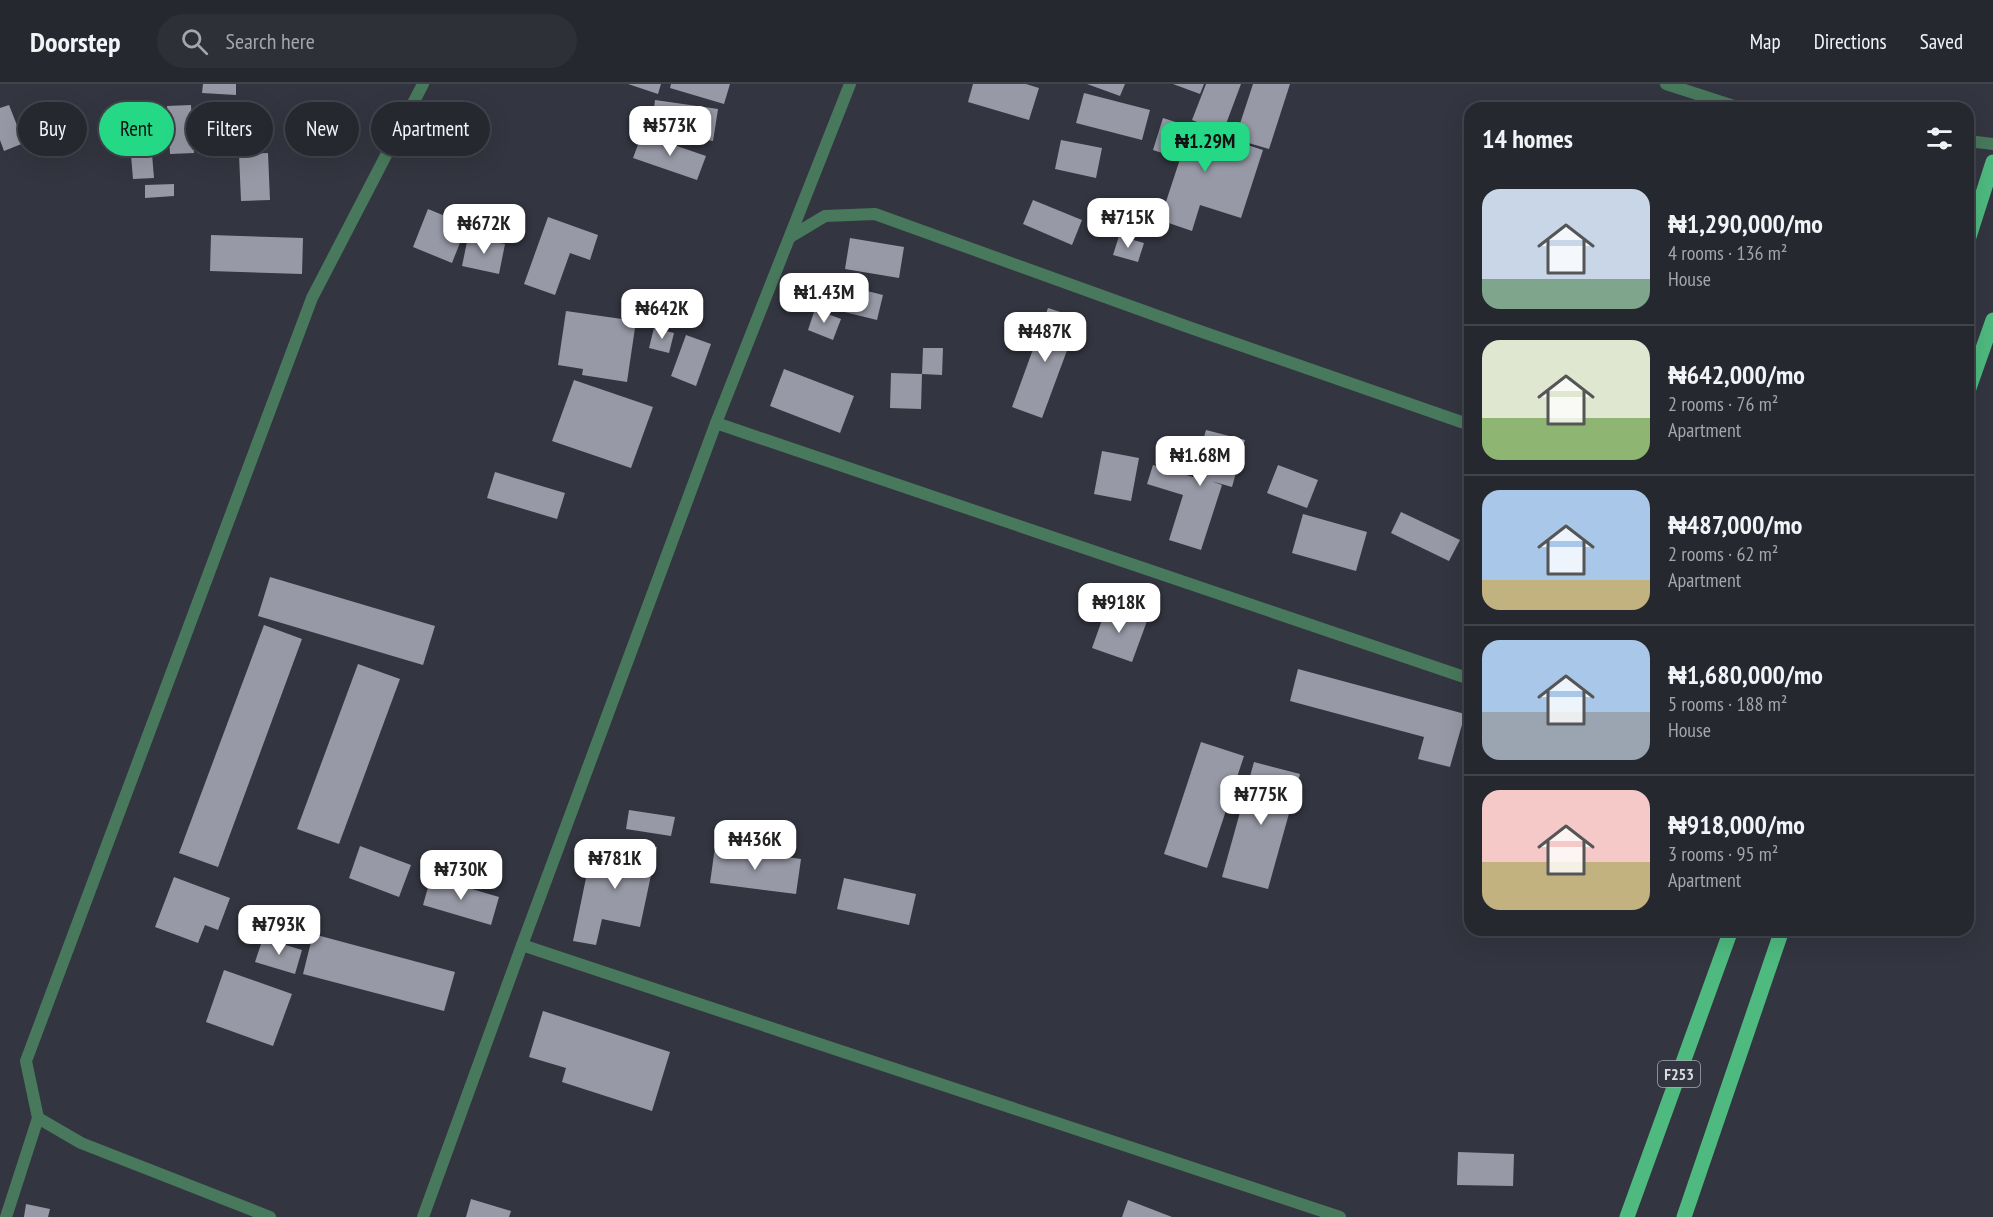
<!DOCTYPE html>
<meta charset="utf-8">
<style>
:root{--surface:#262830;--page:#2e3038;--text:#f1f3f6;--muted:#a4a6ab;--line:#42444c;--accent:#25d886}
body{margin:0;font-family:"PT Sans Narrow",sans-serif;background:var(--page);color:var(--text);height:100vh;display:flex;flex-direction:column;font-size:22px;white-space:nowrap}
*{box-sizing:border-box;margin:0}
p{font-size:20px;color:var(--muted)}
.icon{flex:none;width:33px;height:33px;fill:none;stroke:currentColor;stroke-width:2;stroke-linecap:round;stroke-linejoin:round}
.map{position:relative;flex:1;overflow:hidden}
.drawer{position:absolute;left:1464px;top:18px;width:510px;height:834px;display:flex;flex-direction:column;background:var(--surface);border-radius:18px;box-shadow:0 6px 24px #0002,0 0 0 2px var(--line)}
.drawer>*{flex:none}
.top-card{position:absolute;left:18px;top:18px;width:570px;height:54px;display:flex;gap:12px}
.price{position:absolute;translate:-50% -51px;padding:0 14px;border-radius:12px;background:#fff;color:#222;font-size:20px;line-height:39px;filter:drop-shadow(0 2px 3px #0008)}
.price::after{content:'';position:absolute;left:50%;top:36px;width:18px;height:14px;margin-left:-9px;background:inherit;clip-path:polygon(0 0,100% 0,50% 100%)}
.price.current{background:var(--accent);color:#111}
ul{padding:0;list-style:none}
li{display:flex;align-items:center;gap:18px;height:150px;padding:0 18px}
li+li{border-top:2px solid var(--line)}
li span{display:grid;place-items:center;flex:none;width:168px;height:120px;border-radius:18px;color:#555}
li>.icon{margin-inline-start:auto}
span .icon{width:72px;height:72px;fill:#fffc;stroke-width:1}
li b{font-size:26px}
h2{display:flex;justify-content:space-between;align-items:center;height:72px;padding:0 18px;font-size:26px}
.tag{padding:0 21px;border-radius:27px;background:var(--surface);box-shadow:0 6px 24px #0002,0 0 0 2px var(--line);font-size:21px;line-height:54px}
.tag.current{background:var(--accent);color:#111}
header{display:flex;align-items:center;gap:36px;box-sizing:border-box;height:84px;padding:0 30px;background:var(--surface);border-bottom:2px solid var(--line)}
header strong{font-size:28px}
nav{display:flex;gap:33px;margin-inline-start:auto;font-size:21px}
.search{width:420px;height:54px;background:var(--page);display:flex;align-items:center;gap:15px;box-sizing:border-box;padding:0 21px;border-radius:33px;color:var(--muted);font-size:22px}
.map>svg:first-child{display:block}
</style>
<header>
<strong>Doorstep</strong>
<div class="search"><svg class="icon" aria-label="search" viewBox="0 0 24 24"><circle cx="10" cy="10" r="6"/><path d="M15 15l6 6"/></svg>Search here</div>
<nav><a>Map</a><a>Directions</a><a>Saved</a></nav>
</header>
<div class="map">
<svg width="1993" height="1133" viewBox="0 0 1993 1133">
<rect width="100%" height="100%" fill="#333540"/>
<!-- building -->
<g fill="#9799a6">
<path d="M 203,0 L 236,0 L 236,11 L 202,9 Z"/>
<path d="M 628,0 L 661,0 L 658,10 Z"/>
<path d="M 671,0 L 730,0 L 724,20 L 670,4 Z"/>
<path d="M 973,0 L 1026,0 L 1039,4 L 1029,36 L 968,18 Z"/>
<path d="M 1087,0 L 1125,0 L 1120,12 Z"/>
<path d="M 1173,0 L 1204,0 L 1200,10 Z"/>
<path d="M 1206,0 L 1241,0 L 1223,48 L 1192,36 Z"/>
<path d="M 1253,0 L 1290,0 L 1269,65 L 1235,55 Z"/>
<path d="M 1084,9 L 1150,26 L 1142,56 L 1076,39 Z"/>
<path d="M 655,16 L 718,25 L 713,57 L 651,47 Z"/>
<path d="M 9,21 L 24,59 L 4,67 L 0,56 L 0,24 Z"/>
<rect x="127" y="21" width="32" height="30"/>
<path d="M 191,21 L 194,69 L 170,70 L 167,22 Z"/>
<path d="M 265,32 L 266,66 L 240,67 L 238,33 Z"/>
<path d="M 1163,34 L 1263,66 L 1241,134 L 1200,121 L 1192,147 L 1160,136 L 1180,75 L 1153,66 Z"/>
<path d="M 642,50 L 706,72 L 697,96 L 633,74 Z"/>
<path d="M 1061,56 L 1102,64 L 1096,94 L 1055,85 Z"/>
<path d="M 268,69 L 270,116 L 241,117 L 239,70 Z"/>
<path d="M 152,70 L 154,94 L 133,95 L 131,71 Z"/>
<path d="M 174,100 L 174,112 L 145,114 L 145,101 Z"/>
<path d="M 1033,116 L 1082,136 L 1072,161 L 1023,140 Z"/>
<path d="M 428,125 L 467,141 L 452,179 L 413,163 Z"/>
<path d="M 548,133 L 598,151 L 590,176 L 570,169 L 555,211 L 524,200 Z"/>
<path d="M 211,151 L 303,154 L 302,190 L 210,187 Z"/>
<path d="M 1119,152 L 1144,159 L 1138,178 L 1113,171 Z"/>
<path d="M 468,153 L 505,160 L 499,190 L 462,182 Z"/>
<path d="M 850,154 L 904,163 L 899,194 L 845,185 Z"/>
<path d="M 819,195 L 883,211 L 877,236 L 812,220 Z"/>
<path d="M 1048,224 L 1079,234 L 1042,334 L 1012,323 Z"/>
<path d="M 815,225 L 841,235 L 833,256 L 808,246 Z"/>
<path d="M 566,227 L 636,237 L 627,298 L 582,291 L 583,285 L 558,281 Z"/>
<path d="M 654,244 L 674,249 L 669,269 L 649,264 Z"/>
<path d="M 686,251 L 711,260 L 696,302 L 671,292 Z"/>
<path d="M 923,264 L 943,264 L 942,291 L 922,290 Z"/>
<path d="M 784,285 L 854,312 L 840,349 L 770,322 Z"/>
<path d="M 891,289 L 922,290 L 921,325 L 890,324 Z"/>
<path d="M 574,296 L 653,323 L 631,384 L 552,357 Z"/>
<path d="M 1206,346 L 1245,356 L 1232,403 L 1211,397 L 1222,401 L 1201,466 L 1169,456 L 1183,411 L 1147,400 L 1153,381 L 1193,393 Z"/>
<path d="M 1102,367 L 1139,374 L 1131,417 L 1094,410 Z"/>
<path d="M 1278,381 L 1318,396 L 1307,424 L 1267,409 Z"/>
<path d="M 495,388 L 565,409 L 557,435 L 487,414 Z"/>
<path d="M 1401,428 L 1460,456 L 1449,477 L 1391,449 Z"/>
<path d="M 1303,430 L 1367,448 L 1356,487 L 1292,469 Z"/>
<path d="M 270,493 L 435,542 L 423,581 L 258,532 Z"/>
<path d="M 1107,522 L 1147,537 L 1132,578 L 1092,564 Z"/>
<path d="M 264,541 L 302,555 L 218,783 L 179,769 Z"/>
<path d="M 358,580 L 400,595 L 339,760 L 297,745 Z"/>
<path d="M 1298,585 L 1465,630 L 1450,683 L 1418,675 L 1424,653 L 1290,617 Z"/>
<path d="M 1201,658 L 1244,672 L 1207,784 L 1164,770 Z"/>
<path d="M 1254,678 L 1300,690 L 1268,805 L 1222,793 Z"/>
<path d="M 629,726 L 675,733 L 671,752 L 626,745 Z"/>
<path d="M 631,757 L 657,763 L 640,843 L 602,835 L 596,861 L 573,857 L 592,765 L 628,773 Z"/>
<path d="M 360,762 L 411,781 L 399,813 L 349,794 Z"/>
<path d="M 715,763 L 801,775 L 796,810 L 710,799 Z"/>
<path d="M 174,793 L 230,814 L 218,846 L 205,841 L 198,859 L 155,843 Z"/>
<path d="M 431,793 L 499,813 L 491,841 L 423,821 Z"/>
<path d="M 844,794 L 916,810 L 909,841 L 837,825 Z"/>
<path d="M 313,850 L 455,888 L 444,927 L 303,890 Z"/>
<path d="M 263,854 L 302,866 L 295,890 L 255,878 Z"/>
<path d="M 224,886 L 292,910 L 273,962 L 206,938 Z"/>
<path d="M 543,927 L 670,968 L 652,1027 L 562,998 L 566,984 L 529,973 Z"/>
<path d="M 1458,1068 L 1514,1070 L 1513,1102 L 1457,1101 Z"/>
<path d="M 471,1115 L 511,1127 L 509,1133 L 466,1133 Z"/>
<path d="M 1128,1116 L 1172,1133 L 1122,1133 Z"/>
<path d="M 26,1120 L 50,1125 L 48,1133 L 24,1133 Z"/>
</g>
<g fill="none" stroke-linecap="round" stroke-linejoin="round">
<!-- street -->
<g stroke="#48795c" stroke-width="12">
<path d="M 1666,0 L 1740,24"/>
<path d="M 1968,57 L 1993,60"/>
<path d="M 790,153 L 825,132 L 875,130 L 1191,244 L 1470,341"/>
<path d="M 716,339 L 1470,595"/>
<path d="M 522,861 L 1340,1133"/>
<path d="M 6,1133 L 38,1034"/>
<path d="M 270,1133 L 81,1059 L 38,1034 L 26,977 L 312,214 L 423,0"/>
<path d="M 423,1133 L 522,861 L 716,339 L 850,0"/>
</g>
<!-- primary -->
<g stroke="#4eba7f" stroke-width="15">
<path d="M 1968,156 L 1993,78"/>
<path d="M 1968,307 L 1993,236"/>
<path d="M 1627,1133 L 1731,846"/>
<path d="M 1684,1133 L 1782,846"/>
</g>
</g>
<g text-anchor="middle" stroke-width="6" stroke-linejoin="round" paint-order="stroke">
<!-- shield labels -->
<rect fill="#333540" stroke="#a9aab2" stroke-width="1.5" x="1658" y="977" width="42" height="26" rx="4.5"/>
<g font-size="16" font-weight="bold" fill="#dbdce3">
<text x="1679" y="996">F253</text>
</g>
</g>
</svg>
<b class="price" style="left:670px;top:73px">₦573K</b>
<b class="price current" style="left:1205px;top:89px">₦1.29M</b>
<b class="price" style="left:1128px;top:165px">₦715K</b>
<b class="price" style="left:484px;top:171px">₦672K</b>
<b class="price" style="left:824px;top:240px">₦1.43M</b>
<b class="price" style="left:662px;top:256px">₦642K</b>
<b class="price" style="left:1045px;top:279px">₦487K</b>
<b class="price" style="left:1200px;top:403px">₦1.68M</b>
<b class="price" style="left:1119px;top:550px">₦918K</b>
<b class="price" style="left:1261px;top:742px">₦775K</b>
<b class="price" style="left:755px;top:787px">₦436K</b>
<b class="price" style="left:615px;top:806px">₦781K</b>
<b class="price" style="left:461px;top:817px">₦730K</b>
<b class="price" style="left:279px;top:872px">₦793K</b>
<div class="top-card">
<a class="tag">Buy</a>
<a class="tag current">Rent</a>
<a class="tag">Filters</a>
<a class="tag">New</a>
<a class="tag">Apartment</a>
</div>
<section class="drawer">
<h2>14 homes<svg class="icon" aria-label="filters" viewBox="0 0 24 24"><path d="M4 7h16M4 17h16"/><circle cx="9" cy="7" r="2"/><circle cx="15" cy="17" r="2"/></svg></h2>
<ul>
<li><span style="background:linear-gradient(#c9d6e8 75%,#7fa58c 0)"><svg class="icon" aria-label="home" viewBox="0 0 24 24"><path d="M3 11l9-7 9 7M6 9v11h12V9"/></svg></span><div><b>₦1,290,000/mo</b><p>4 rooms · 136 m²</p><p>House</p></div></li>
<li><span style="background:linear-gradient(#dfe7d0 65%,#8fb573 0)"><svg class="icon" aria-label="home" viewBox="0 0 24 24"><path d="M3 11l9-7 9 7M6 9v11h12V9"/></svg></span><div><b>₦642,000/mo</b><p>2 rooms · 76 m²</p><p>Apartment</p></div></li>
<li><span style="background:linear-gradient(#a9c7e8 75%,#c2b280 0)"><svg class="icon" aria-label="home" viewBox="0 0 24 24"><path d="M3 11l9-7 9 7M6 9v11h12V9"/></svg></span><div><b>₦487,000/mo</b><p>2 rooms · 62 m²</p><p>Apartment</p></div></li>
<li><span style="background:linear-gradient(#a9c7e8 60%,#9aa5b1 0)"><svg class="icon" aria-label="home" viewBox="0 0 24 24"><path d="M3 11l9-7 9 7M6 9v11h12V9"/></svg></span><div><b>₦1,680,000/mo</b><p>5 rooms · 188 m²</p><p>House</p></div></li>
<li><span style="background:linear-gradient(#f6c9c9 60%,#c2b280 0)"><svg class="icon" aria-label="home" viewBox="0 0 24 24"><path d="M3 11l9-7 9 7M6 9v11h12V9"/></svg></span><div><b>₦918,000/mo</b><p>3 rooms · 95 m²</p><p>Apartment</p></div></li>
</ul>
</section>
</div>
